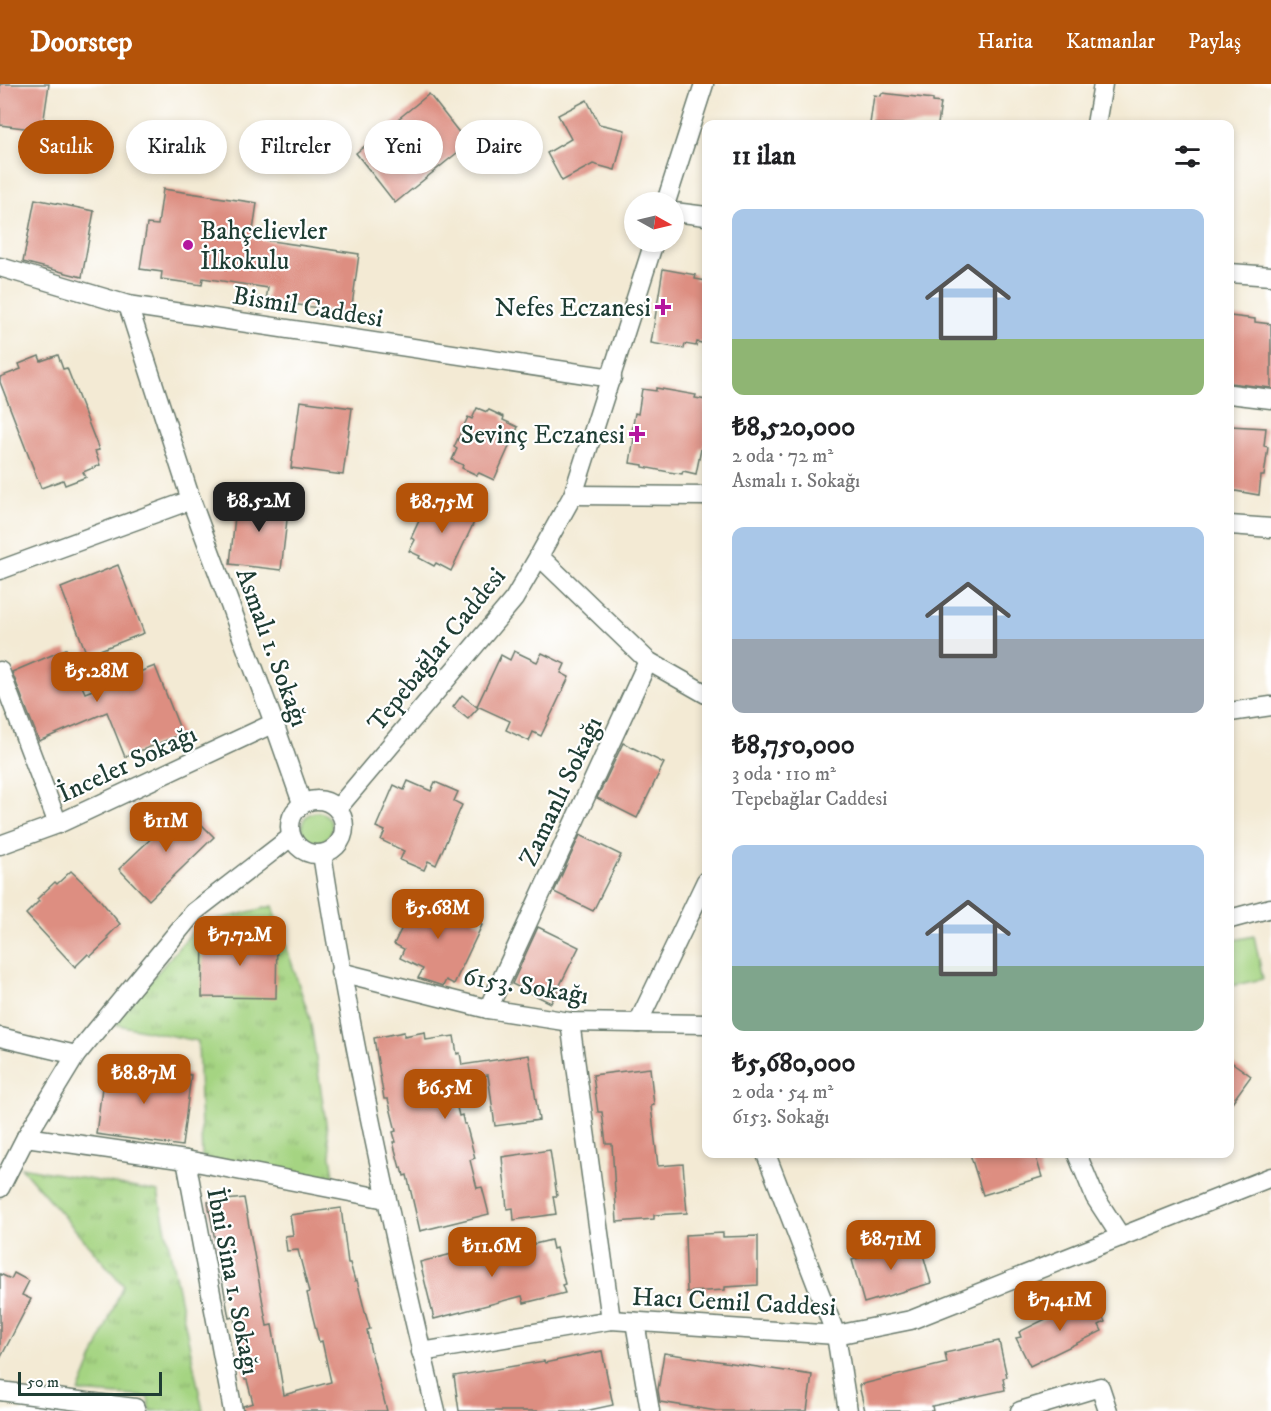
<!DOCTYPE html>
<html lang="tr">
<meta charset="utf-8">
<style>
:root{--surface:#fff;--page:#f6f6f6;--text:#202124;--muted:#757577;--accent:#b45309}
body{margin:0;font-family:"IM FELL DW Pica",serif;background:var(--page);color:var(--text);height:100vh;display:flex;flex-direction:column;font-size:22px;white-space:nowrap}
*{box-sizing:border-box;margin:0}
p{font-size:20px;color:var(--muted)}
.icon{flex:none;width:33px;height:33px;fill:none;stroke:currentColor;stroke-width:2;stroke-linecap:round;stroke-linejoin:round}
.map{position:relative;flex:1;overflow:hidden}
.panel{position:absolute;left:702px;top:36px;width:532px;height:1038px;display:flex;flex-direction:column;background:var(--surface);border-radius:12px;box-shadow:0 3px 9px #0003}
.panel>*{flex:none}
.guide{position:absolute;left:18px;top:36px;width:570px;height:54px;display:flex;gap:12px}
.needle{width:39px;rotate:98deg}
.buttons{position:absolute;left:624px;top:108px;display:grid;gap:12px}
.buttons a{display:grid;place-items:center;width:60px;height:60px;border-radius:50%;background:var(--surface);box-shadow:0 3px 9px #0003;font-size:30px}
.scale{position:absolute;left:18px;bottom:15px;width:144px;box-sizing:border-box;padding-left:6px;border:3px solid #1f3d34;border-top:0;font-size:16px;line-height:21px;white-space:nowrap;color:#1f3d34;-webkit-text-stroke:4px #fff;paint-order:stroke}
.price{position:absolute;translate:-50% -51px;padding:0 14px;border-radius:12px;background:var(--accent);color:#fff;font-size:20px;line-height:39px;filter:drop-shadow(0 2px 3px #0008)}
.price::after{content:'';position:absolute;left:50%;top:36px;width:18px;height:14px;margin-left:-9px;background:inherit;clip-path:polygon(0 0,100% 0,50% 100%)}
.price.active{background:#222;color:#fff}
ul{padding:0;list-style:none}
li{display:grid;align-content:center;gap:12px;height:318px;padding:0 30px}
li span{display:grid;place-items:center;height:186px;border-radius:12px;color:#555}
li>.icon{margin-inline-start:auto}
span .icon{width:108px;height:108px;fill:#fffc;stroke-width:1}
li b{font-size:26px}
h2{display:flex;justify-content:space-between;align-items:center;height:72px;padding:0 30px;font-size:26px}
.chip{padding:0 21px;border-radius:27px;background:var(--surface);box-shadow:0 3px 9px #0003;font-size:21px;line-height:54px}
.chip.active{background:var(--accent);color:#fff}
header{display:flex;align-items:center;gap:36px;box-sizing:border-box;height:84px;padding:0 30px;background:var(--accent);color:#fff}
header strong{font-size:28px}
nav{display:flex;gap:33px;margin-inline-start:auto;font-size:21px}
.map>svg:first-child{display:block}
</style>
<header>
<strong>Doorstep</strong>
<nav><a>Harita</a><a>Katmanlar</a><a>Paylaş</a></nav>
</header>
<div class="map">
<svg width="1271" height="1327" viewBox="0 0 1271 1327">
<defs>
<pattern id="park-tufts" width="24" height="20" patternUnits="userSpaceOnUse" patternTransform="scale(1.5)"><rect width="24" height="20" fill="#a5d482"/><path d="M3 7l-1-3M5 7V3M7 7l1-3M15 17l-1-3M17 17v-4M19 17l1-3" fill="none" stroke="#86ad6b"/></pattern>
</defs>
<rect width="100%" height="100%" fill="#fff"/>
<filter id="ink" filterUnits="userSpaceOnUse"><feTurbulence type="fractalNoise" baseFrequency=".0167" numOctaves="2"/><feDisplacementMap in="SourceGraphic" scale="12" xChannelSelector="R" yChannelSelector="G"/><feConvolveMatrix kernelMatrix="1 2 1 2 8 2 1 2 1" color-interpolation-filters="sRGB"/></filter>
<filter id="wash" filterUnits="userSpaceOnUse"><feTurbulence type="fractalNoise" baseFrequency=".008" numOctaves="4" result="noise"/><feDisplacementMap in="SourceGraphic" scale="24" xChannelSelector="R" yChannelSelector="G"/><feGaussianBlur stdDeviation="1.35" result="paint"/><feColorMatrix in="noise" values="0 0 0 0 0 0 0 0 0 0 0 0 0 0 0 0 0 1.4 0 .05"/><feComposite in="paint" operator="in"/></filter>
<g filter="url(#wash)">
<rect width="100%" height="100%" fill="#f3ead4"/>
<!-- grass -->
<g fill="#a5d482" stroke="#62885b" stroke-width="1.5">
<circle cx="317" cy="743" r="15"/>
<path d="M 1254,852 L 1263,895 L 1230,902 L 1230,857 Z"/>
</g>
<!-- park -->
<g fill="url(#park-tufts)" stroke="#62885b" stroke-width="1.5">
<path d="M 273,822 L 310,935 L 335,1098 L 202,1074 L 198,957 L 113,940 L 199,840 Z"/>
<path d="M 21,1083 L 158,1108 L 203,1327 L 150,1327 L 148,1313 L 79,1308 L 123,1201 Z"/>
</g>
<g id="blocks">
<!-- building -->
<g fill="#dd8e81">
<path d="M 0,0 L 49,0 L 43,41 L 40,41 L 40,46 L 0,41 Z"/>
<path d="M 882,9 L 933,15 L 933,18 L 941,19 L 938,40 L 870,40 L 874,11 L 881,12 Z"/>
<path d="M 429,10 L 468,60 L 395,119 L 356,69 Z"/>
<path d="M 587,16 L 599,40 L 625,46 L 615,86 L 593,80 L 562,97 L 547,69 L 571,55 L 558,31 Z"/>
<path d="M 163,105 L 257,119 L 252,154 L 359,170 L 351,229 L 266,216 L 268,204 L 203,194 L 202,201 L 161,195 L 162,188 L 140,185 L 147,140 L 158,141 Z"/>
<path d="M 35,115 L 94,127 L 82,193 L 23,178 Z"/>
<path d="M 663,185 L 696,191 L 695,195 L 706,197 L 706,260 L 697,258 L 696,262 L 685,260 L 684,265 L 651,259 Z"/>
<path d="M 1230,232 L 1255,235 L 1255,238 L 1271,240 L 1271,304 L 1230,299 Z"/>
<path d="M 58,271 L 63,285 L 67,284 L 99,366 L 95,367 L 100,381 L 83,388 L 86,393 L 65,401 L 63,396 L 41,404 L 0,298 L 0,293 L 21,285 L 19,280 L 39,272 L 41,277 Z"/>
<path d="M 656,304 L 696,311 L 695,314 L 706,316 L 706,352 L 704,365 L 701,365 L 696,390 L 683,387 L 682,390 L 669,388 L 643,383 L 643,381 L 630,379 L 634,354 L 631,353 L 635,329 L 638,330 L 642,305 L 656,307 Z"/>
<path d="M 300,317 L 352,324 L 343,391 L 291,384 Z"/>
<path d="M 477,324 L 487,328 L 489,326 L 504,333 L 503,336 L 518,343 L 494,396 L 479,389 L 477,391 L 462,384 L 463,381 L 452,376 L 457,365 L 454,363 L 468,333 L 472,335 Z"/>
<path d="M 1230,342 L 1266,344 L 1264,362 L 1268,363 L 1264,392 L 1261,392 L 1259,411 L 1230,406 Z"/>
<path d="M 237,413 L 289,419 L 281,486 L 230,480 Z"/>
<path d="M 434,414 L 445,419 L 446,417 L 462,424 L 460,427 L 476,434 L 451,487 L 436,479 L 434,482 L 419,474 L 420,472 L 409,467 L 415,456 L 411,454 L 425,424 L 429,425 Z"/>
<path d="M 118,481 L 144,549 L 87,571 L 61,504 Z"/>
<path d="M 66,565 L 85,609 L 155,582 L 182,650 L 125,673 L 107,628 L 39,657 L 12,588 Z"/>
<path d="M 514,567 L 537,578 L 542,569 L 565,580 L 561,589 L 569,593 L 541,652 L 533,648 L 529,657 L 506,646 L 510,637 L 477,622 L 501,571 L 510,576 Z"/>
<path d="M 462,611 L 478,624 L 468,635 L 453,623 Z"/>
<path d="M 623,659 L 664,679 L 637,734 L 597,714 Z"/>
<path d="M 408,697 L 431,707 L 435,698 L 458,708 L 454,717 L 462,721 L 436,781 L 428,777 L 424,786 L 400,776 L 404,767 L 381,756 L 385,747 L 376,743 L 394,701 L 404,706 Z"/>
<path d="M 184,723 L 214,753 L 149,816 L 119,785 Z"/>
<path d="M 580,751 L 621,771 L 593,827 L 554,808 Z"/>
<path d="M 71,787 L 96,811 L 120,840 L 107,853 L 109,855 L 91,872 L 88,870 L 75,883 L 26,830 L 39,817 L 37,815 L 55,798 L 57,800 Z"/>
<path d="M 427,815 L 450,826 L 455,817 L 478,828 L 474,837 L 482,841 L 454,900 L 446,896 L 443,902 L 418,894 L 423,885 L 400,874 L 404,865 L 394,860 L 414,819 L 423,824 Z"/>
<path d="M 538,843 L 579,863 L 551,919 L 512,900 Z"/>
<path d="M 203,852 L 277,853 L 276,914 L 202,913 Z"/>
<path d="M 404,948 L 404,952 L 425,948 L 426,956 L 454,952 L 457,970 L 460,969 L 462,981 L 529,971 L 539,1036 L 495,1042 L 488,991 L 451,998 L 459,1032 L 462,1031 L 464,1040 L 466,1040 L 475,1074 L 470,1076 L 477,1104 L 482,1103 L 489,1130 L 420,1147 L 407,1091 L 404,1092 L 402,1083 L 400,1084 L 393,1058 L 396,1058 L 393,1048 L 396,1047 L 388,1015 L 384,1015 L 374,954 Z"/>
<path d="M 1230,977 L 1251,992 L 1230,1021 Z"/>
<path d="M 105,980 L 191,991 L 182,1062 L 96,1050 Z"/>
<path d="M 650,984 L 654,1021 L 651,1022 L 658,1082 L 683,1080 L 687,1129 L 654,1131 L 654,1135 L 617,1138 L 612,1060 L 606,1060 L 602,1028 L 598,1028 L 593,991 Z"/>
<path d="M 550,1066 L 557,1112 L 553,1112 L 556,1130 L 514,1136 L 513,1124 L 507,1125 L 502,1073 Z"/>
<path d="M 970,1070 L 1035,1070 L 1042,1093 L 983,1111 Z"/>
<path d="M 244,1114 L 267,1242 L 272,1241 L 284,1311 L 331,1298 L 322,1257 L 319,1258 L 311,1226 L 307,1209 L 309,1208 L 298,1166 L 287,1167 L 285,1152 L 293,1151 L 290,1131 L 341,1124 L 348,1179 L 350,1179 L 355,1197 L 357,1196 L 365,1228 L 370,1245 L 367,1246 L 370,1264 L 387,1327 L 244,1327 L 243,1322 L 253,1319 L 247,1296 L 245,1296 L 234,1233 L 229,1234 L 208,1118 Z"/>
<path d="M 723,1149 L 723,1153 L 758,1152 L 758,1201 L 725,1203 L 725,1206 L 687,1208 L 685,1151 Z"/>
<path d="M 551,1156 L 553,1165 L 556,1164 L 565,1200 L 562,1201 L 565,1209 L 524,1219 L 522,1212 L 434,1235 L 420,1178 L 488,1161 L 490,1171 Z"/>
<path d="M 919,1156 L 931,1199 L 864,1219 L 852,1176 Z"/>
<path d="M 14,1189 L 29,1197 L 22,1211 L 31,1215 L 0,1275 L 0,1190 L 11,1195 Z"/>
<path d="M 1082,1217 L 1084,1223 L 1095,1217 L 1105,1238 L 1099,1241 L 1102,1247 L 1030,1282 L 1016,1254 L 1021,1253 L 1019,1248 Z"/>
<path d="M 999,1257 L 1007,1293 L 1003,1294 L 1005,1306 L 932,1322 L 933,1327 L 865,1327 L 859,1301 L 947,1279 L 945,1269 Z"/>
<path d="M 602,1267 L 613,1321 L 585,1327 L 459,1327 L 454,1292 L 544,1277 L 545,1279 Z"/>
<path d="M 664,1269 L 812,1291 L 807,1327 L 717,1327 L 660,1318 L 658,1306 Z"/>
</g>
</g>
</g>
<g filter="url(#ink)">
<use href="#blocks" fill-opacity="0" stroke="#697a6c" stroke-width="1.5"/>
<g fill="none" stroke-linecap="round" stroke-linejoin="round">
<defs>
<g id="minor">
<path d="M 1096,40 L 1103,0"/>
<path d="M 666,118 L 704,0"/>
<path d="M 674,128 L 706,132"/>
<path d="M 0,183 L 128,221 L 612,294"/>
<path d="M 1230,189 L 1271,192"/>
<path d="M 128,221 L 191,416 L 274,639 L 302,719"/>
<path d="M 1230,310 L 1271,315"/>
<path d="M 573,411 L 706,412"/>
<path d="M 1230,441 L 1271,444"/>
<path d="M 539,472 L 648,577 L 706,610"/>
<path d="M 0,486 L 191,416"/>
<path d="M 0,587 L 58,740"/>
<path d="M 1230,628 L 1271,622"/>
<circle cx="317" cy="743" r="27"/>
<path d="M 337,725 L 514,515 L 539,472 L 573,411 L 654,158"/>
<path d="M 0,761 L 58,740 L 274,639"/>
<path d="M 322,770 C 351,957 391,1143 436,1327"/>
<path d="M 1230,835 L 1271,824"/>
<path d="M 340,888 L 488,925 L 570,938 L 706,940"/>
<path d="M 488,925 L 648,577"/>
<path d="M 570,938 L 611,1236"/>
<path d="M 638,939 L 706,797"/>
<path d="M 0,953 L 76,971"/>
<path d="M 26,1053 L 186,1076 L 386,1115"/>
<path d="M 766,1070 L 836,1251 L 848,1327"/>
<path d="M 1077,1070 L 1095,1113 L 1121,1153"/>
<path d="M 186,1076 L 233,1327"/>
<path d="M 0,1104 L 26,1053 L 76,971 L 194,828 L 291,753"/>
<path d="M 635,1238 L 650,1327"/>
<path d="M 421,1268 L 611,1236 L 836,1251 L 911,1236 L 1271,1093"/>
<path d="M 0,1307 L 135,1324 L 136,1327"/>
<path d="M 1020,1327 L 1100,1303 L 1108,1327"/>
</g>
</defs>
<!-- minor casing -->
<use href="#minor" stroke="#697a6c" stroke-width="21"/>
<!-- minor -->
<use href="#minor" stroke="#fff" stroke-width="18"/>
</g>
</g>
<!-- markers -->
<g fill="#b5179e" stroke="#fff" stroke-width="2">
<circle cx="188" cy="161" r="6"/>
<path d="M660 214h6v6h6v6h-6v6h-6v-6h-6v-6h6z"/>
<path d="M634 341h6v6h6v6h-6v6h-6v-6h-6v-6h6z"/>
</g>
<g text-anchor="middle" stroke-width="4.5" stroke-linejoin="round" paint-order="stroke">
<!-- poi labels -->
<g font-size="26" fill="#1f3d34" stroke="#fff" text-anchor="end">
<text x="200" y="155" text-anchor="start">Bahçelievler<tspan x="200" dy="30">İlkokulu</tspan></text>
<text x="651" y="232">Nefes Eczanesi</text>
<text x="625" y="359">Sevinç Eczanesi</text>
</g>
<!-- street labels -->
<g font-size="26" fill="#1f3d34" stroke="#fff">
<text transform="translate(308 222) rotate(9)" y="9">Bismil Caddesi</text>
<text transform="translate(273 563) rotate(70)" y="9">Asmalı 1. Sokağı</text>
<text transform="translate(436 565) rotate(-51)" y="9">Tepebağlar Caddesi</text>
<text transform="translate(127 679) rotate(-25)" y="9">İnceler Sokağı</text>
<text transform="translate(560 707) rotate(-65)" y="9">Zamanlı Sokağı</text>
<text transform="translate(526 901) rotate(9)" y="9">6153. Sokağı</text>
<text transform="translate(234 1197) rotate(79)" y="9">İbni Sina 1. Sokağı</text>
<text transform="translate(734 1217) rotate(3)" y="9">Hacı Cemil Caddesi</text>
</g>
</g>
</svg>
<div class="buttons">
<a><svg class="needle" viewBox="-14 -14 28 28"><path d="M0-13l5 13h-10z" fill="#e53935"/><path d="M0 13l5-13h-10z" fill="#757577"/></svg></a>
</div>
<div class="scale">50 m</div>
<b class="price active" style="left:259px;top:449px">₺8.52M</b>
<b class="price" style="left:442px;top:450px">₺8.75M</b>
<b class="price" style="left:97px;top:619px">₺5.28M</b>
<b class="price" style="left:166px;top:769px">₺11M</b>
<b class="price" style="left:438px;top:856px">₺5.68M</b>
<b class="price" style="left:240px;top:883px">₺7.72M</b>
<b class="price" style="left:144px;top:1021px">₺8.87M</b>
<b class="price" style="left:445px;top:1036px">₺6.5M</b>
<b class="price" style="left:891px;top:1187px">₺8.71M</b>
<b class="price" style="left:492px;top:1194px">₺11.6M</b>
<b class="price" style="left:1060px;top:1248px">₺7.41M</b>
<div class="guide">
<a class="chip active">Satılık</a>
<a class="chip">Kiralık</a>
<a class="chip">Filtreler</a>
<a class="chip">Yeni</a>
<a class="chip">Daire</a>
</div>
<section class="panel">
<h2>11 ilan<svg class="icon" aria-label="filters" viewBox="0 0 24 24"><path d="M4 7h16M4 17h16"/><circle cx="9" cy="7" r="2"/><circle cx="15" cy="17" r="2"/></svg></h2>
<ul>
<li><span style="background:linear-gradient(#a9c7e8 70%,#8fb573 0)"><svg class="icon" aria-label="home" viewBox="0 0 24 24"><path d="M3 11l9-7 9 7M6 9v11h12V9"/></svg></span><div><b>₺8,520,000</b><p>2 oda · 72 m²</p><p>Asmalı 1. Sokağı</p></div></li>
<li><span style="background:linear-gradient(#a9c7e8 60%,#9aa5b1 0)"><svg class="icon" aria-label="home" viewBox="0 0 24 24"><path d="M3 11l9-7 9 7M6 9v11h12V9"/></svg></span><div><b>₺8,750,000</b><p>3 oda · 110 m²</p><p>Tepebağlar Caddesi</p></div></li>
<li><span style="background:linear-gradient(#a9c7e8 65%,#7fa58c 0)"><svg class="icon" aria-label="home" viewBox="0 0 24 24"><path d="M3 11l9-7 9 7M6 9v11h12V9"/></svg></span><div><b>₺5,680,000</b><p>2 oda · 54 m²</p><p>6153. Sokağı</p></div></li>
</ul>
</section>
</div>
